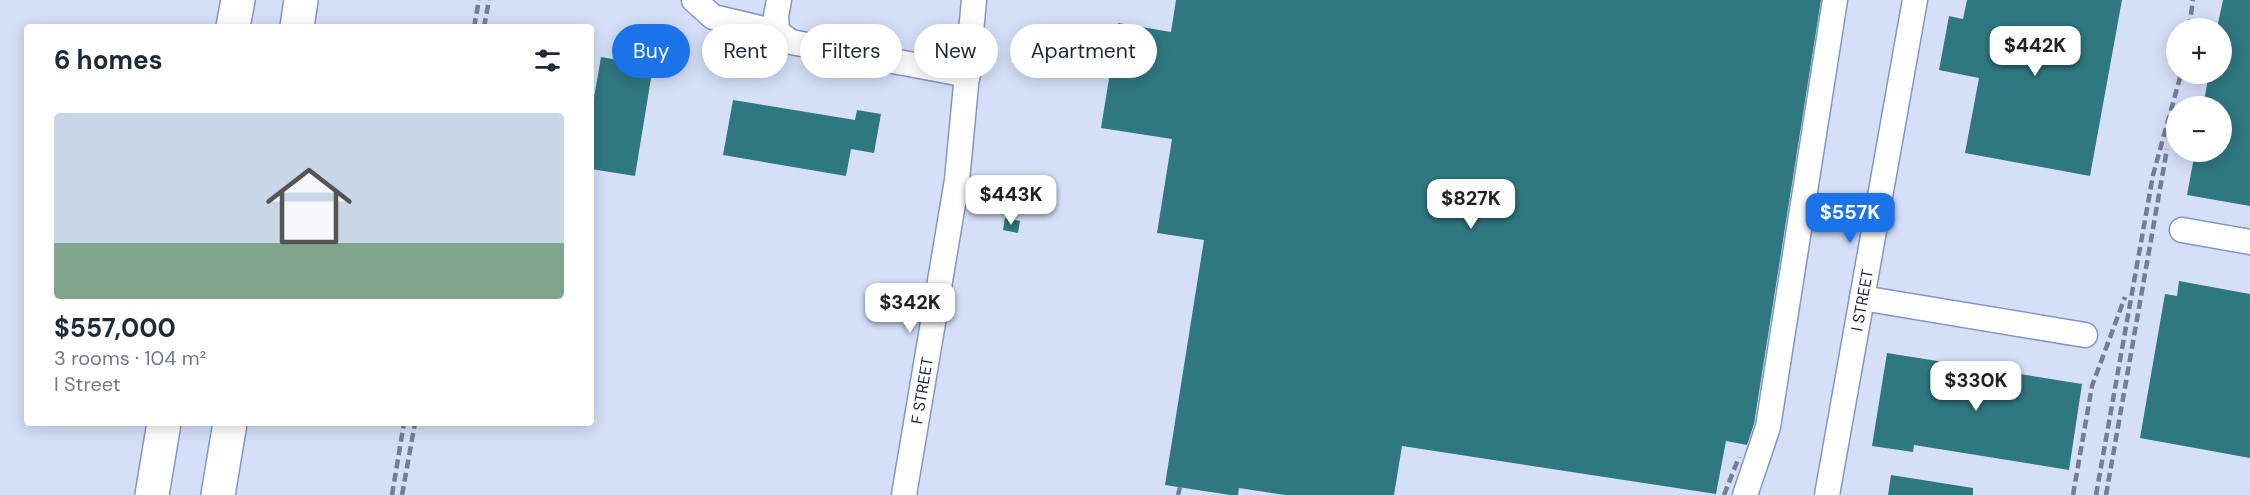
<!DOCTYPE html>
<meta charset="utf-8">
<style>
:root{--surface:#fff;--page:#f6f6f7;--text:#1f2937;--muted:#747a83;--accent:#1a73e8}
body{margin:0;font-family:"DM Sans",sans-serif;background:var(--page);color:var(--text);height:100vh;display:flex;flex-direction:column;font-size:22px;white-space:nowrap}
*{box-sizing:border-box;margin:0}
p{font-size:20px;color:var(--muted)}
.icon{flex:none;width:33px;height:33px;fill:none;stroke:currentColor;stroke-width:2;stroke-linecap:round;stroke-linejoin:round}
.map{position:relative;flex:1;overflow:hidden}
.details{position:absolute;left:24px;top:24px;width:570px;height:402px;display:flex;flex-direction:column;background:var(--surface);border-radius:6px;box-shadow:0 3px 15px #0003}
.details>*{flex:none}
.banner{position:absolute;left:612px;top:24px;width:570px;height:54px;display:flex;gap:12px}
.buttons{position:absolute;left:2166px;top:18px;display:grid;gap:12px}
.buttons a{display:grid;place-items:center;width:66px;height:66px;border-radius:50%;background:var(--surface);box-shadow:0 3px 15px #0003;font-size:30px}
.price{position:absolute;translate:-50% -51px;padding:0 14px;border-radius:12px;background:#fff;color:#222;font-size:20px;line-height:39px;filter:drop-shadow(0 2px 3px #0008)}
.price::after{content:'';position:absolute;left:50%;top:36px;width:18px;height:14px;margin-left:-9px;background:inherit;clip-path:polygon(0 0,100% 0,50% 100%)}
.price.selected{background:var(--accent);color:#fff}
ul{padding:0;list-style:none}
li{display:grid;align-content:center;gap:12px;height:318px;padding:0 30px}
li span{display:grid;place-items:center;height:186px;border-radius:6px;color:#555}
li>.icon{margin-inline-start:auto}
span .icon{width:108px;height:108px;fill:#fffc;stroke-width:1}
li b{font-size:26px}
h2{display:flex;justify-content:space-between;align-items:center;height:72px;padding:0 30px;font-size:26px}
.pill{padding:0 21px;border-radius:27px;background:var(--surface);box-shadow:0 3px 15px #0003;font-size:21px;line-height:54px}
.pill.selected{background:var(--accent);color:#fff}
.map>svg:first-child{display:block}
</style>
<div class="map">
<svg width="2250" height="495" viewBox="0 0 2250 495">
<rect width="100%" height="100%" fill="#d5e0f8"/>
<!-- building -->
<g fill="#307880">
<path d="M 1176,0 L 1821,0 L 1754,424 L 1747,445 L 1726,441 L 1716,494 L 1402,446 L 1394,495 L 1285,495 L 1239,488 L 1238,495 L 1230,495 L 1165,485 L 1204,240 L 1157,233 L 1172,139 L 1101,128 L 1118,23 L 1171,32 Z"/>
<path d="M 1967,0 L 2122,0 L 2090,176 L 1965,153 L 1979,78 L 1939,70 L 1949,16 L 1963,19 Z"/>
<path d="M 2223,0 L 2250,0 L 2250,206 L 2187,195 L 2195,152 L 2222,152 L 2222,106 L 2203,106 L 2209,74 L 2222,74 L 2222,28 L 2217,28 Z"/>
<path d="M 601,57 L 653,66 L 635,176 L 591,169 L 591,115 Z"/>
<path d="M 733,100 L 855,120 L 857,110 L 881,114 L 874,153 L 851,149 L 846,176 L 723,155 Z"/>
<path d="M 1005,218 L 1020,221 L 1018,233 L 1003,230 Z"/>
<path d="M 2179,281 L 2250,294 L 2250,458 L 2140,438 L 2165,294 L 2177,296 Z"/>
<path d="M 1887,353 L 2082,384 L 2069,470 L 1914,445 L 1913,452 L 1872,446 Z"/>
<path d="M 1891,475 L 1973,488 L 1973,495 L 1888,495 Z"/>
</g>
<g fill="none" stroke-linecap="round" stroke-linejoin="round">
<defs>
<g id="minor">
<path d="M 694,0 L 713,17 L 777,32"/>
<path d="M 779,0 L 776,16 L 777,32 L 791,42 L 968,75"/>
<path d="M 2182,230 L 2250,242"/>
<path d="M 1862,298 L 2085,335"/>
<path id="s1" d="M 904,495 L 957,180 L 974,0"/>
<path d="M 1745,495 L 1768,427 L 1835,0"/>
<path id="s2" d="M 1827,495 L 1915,0"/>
</g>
<g id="highway">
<path d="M 233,27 L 238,0"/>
<path d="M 297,27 L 301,0"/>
<path d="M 152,495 L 164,423"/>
<path d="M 218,495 L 230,423"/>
</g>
</defs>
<!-- minor casing -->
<use href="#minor" stroke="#7f97cd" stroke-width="27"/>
<!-- highway casing -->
<use href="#highway" stroke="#7f97cd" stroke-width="36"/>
<!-- minor -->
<use href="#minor" stroke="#fff" stroke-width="24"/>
<!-- highway -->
<use href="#highway" stroke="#fff" stroke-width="33"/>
<!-- rail -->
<g stroke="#737d94" stroke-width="4.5" stroke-dasharray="9 4.5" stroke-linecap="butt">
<path d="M 474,27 L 479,0"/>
<path d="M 484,27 L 489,0"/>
<path d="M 2189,28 L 2193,0"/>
<path d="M 392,495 L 404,423"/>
<path d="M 402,495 L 415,423"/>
<path d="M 1178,495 L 1180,487"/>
<path d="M 1724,495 L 1739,457"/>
<path d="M 2073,495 L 2092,386 L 2125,297"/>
<path d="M 2096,495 L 2153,175 L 2181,74"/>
<path d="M 2106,495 L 2167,149"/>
</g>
</g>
<g text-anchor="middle" stroke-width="4.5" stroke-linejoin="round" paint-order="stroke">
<!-- street labels -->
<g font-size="16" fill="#161f35" stroke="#e8edf9">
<text dy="6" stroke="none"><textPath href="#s2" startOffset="198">I STREET</textPath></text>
<text dy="6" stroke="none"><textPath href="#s1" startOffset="106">F STREET</textPath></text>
</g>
</g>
</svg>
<div class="buttons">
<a>+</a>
<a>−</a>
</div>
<b class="price" style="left:2035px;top:77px">$442K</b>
<b class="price" style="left:1011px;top:226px">$443K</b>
<b class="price" style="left:1471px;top:230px">$827K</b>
<b class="price selected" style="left:1850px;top:244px">$557K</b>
<b class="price" style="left:910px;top:334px">$342K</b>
<b class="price" style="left:1976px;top:412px">$330K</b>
<div class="banner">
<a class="pill selected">Buy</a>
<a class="pill">Rent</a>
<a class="pill">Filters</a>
<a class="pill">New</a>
<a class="pill">Apartment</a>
</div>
<section class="details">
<h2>6 homes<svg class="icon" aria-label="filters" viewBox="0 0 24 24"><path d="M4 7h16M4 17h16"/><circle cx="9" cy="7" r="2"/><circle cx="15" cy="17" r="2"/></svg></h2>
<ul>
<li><span style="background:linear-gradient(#c9d6e8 70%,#7fa58c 0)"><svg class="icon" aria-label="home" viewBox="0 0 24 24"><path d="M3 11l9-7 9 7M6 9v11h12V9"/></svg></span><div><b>$557,000</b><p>3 rooms · 104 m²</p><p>I Street</p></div></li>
</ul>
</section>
</div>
